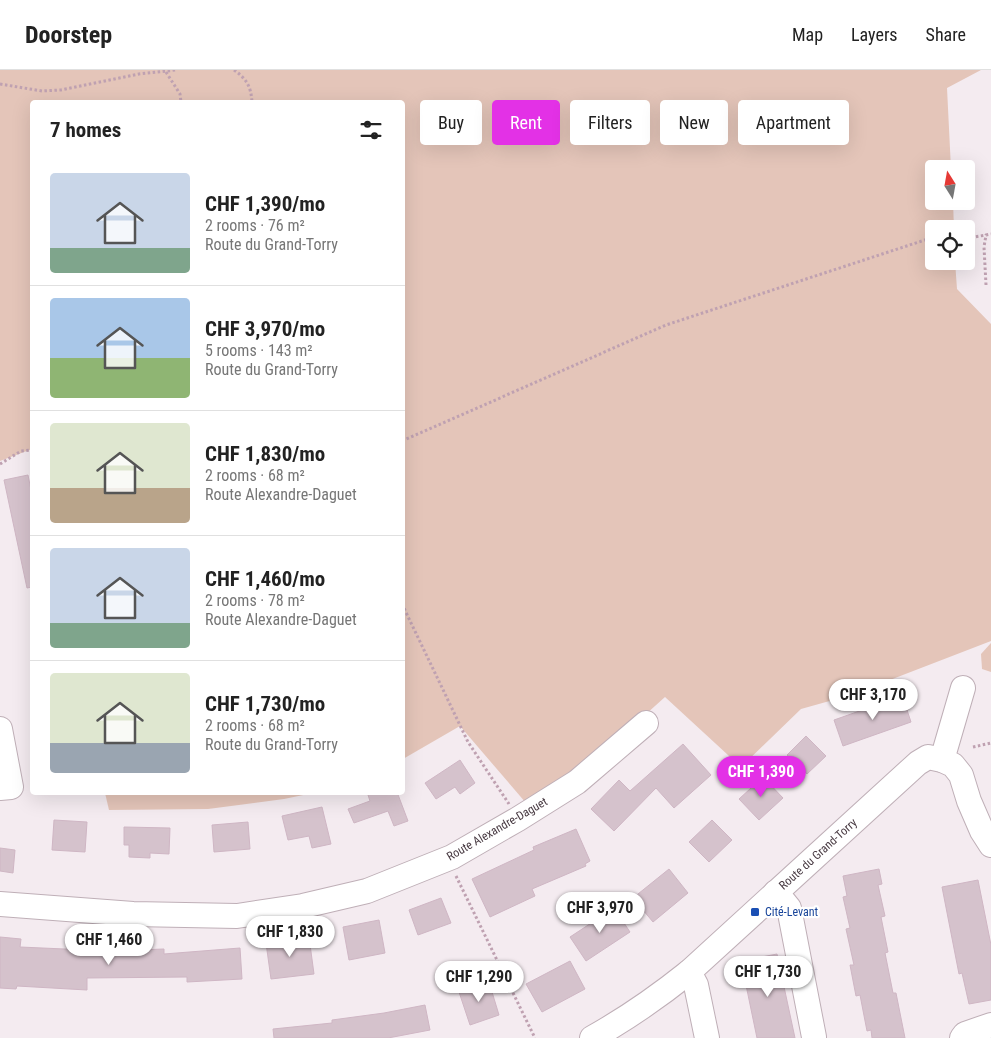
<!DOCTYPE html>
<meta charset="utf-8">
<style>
:root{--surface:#fff;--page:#f2f2f2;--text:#222;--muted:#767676;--line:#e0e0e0;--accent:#e331e6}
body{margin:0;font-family:"Roboto Condensed",sans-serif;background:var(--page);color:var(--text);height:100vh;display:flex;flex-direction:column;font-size:19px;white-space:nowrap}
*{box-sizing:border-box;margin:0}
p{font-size:16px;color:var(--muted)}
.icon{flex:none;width:28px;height:28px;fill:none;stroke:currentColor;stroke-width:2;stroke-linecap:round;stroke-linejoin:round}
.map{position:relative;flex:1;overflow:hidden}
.panel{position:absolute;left:30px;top:30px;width:375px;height:695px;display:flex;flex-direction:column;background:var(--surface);border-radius:5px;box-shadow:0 5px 20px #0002}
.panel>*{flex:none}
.guide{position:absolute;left:420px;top:30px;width:475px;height:45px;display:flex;gap:10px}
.needle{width:32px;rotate:349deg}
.controls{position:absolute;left:925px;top:90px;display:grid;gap:10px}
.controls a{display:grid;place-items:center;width:50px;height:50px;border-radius:5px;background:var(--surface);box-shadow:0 5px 20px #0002;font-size:25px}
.price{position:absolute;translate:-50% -42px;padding:0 11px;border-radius:18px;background:#fff;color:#222;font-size:16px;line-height:32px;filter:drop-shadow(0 1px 2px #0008)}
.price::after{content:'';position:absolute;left:50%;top:30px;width:15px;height:11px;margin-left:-8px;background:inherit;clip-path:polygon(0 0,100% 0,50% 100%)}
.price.current{background:var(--accent);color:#fff}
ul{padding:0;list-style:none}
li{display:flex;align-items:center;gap:15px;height:125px;padding:0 20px}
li+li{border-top:1px solid var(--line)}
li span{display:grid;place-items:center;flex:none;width:140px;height:100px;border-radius:5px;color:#555}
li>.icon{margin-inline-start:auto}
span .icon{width:60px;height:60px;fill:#fffc;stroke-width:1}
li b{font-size:21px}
h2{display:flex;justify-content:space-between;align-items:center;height:60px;padding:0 20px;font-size:21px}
.pill{padding:0 18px;border-radius:5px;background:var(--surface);box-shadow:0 5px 20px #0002;font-size:18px;line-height:45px}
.pill.current{background:var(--accent);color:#fff}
header{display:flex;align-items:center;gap:30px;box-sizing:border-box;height:70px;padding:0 25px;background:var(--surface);border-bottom:1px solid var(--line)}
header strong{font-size:24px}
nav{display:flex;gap:28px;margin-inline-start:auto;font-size:18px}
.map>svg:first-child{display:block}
</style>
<header>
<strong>Doorstep</strong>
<nav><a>Map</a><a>Layers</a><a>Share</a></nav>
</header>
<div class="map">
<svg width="991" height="968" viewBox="0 0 991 968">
<rect width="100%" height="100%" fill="#f4ebf0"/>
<!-- green -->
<g fill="#e4c5b9">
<path d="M 0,0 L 981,0 L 947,18 L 951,99 L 934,99 L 934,131 L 953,131 L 954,159 L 934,159 L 934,191 L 955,191 L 957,219 L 991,254 L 991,571 L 851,625 L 801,639 L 741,697 L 665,627 L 556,725 L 532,740 L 460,656 L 403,689 L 402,32 L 32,32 L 32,379 L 0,391 Z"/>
<path d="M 991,573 L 991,602 L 982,599 L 981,584 Z"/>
<path d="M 105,723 L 105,722 L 313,723 L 284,729 L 208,739 L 109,740 Z"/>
</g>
<!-- building -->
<g fill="#d5c2cc" stroke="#cfb6c4">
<path d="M 28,405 L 32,425 L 32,517 L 27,518 L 4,410 Z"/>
<path d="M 905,625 L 909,639 L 907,640 L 911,652 L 843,676 L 834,650 Z"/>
<path d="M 806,666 L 826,686 L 807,704 L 787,685 Z"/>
<path d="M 683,674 L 711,705 L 674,738 L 656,718 L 614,761 L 591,739 L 619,710 L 630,721 Z"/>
<path d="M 460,690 L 475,713 L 460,724 L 455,717 L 436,729 L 425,713 Z"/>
<path d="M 763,707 L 783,728 L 759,750 L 739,729 Z"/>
<path d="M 375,722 L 397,722 L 408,751 L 394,756 L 388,741 L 354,753 L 348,739 L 370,731 L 368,725 Z"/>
<path d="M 322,737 L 331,774 L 312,778 L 309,766 L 288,770 L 282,746 Z"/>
<path d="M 54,750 L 87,752 L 85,782 L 52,780 Z"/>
<path d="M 712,750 L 732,770 L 709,792 L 689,772 Z"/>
<path d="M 248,752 L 250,779 L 214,782 L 212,755 Z"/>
<path d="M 124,757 L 170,758 L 169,784 L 150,783 L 150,788 L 129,787 L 129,775 L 124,775 Z"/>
<path d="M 576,759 L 590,791 L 585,794 L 586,796 L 532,819 L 535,826 L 490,847 L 472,809 L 534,780 L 533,777 Z"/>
<path d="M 0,778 L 15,780 L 13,803 L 0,801 Z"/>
<path d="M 669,799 L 688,823 L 653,852 L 633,828 Z"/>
<path d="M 879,799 L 882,814 L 878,815 L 885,846 L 881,847 L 888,882 L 885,883 L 893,923 L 896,923 L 905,968 L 872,968 L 871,960 L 867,961 L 860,925 L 856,926 L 850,895 L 854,895 L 846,859 L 850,858 L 843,827 L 847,826 L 843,806 Z"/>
<path d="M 978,810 L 991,875 L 991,930 L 969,934 L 962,903 L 959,904 L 942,817 Z"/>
<path d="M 441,828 L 451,853 L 418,865 L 409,840 Z"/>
<path d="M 614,838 L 630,862 L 586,891 L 570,867 Z"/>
<path d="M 379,850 L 385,883 L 349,890 L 343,857 Z"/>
<path d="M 0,867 L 21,869 L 20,877 L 109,881 L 164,879 L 164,884 L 240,878 L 242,909 L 187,912 L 187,907 L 87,908 L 87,920 L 17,916 L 16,919 L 0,918 Z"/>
<path d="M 309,867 L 314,904 L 271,909 L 266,873 Z"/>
<path d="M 777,884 L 795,968 L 757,968 L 741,891 Z"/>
<path d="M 570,891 L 585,919 L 542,942 L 526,914 Z"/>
<path d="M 489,912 L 499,945 L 470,955 L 459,922 Z"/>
<path d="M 425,935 L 430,960 L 388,968 L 274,968 L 273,959 L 332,953 L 332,950 L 384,943 Z"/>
</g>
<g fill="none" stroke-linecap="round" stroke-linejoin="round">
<defs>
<g id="minor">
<path d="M 0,659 L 11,717 L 0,718"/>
<path d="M 942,690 L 963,618"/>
<path d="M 776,822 L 789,838 L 814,967"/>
<path d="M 0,834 L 133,844 L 237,846 L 303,836 L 367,821 L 452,787 L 518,749 L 577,712 L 646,653"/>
<path d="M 689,902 L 696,915 L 707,968"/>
<path d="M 592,968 C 626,949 659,926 689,902 L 918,693 L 928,687 L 942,690 L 953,695 L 961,705 L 969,731 L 982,761 L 991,775"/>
<path d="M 962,968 L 965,964 L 991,955"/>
</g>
</defs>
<!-- minor casing -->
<use href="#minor" stroke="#bfafb7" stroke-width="26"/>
<!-- path -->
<g stroke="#bfa1b1" stroke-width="3" stroke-dasharray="2.5 2.5" stroke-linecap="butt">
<path d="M 234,0 C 247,9 251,17 252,32"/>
<path d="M 166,2 L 180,24 L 181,32"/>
<path d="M 0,14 L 42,21 L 61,20 L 139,4 L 176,0"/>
<path d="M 966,166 L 974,167 L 986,165"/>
<path d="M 986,215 L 984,177 L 986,165 L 991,164"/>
<path d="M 402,371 L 666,255 L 934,167"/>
<path d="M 0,394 L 21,381 L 32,380"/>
<path d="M 402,534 L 468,672 L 509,734"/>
<path d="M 973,677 L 991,673"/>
<path d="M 456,806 L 535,968"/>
</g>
<!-- minor -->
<use href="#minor" stroke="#fff" stroke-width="24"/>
</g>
<!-- markers -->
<rect fill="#1a4fb4" stroke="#fff" stroke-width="2" x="750" y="837" width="10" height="10" rx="2.5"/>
<g text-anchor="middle" stroke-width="4.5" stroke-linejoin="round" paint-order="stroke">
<!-- street labels -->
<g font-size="12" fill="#483a42" stroke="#fff">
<text transform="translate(497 759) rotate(-30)" y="4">Route Alexandre-Daguet</text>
<text transform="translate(818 784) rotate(-42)" y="4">Route du Grand-Torry</text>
</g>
<!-- transit labels -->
<g font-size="12" fill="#164399" stroke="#fff" text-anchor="start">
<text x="765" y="846">Cité-Levant</text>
</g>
</g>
</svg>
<div class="controls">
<a><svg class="needle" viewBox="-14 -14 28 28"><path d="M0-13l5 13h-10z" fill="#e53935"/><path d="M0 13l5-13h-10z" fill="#767676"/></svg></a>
<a><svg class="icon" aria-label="locate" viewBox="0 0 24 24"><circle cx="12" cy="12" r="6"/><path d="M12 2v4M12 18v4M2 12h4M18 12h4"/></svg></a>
</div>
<b class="price" style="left:873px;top:651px">CHF 3,170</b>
<b class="price current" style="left:761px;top:728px">CHF 1,390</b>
<b class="price" style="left:600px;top:864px">CHF 3,970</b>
<b class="price" style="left:290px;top:888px">CHF 1,830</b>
<b class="price" style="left:109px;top:896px">CHF 1,460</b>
<b class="price" style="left:768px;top:928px">CHF 1,730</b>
<b class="price" style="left:479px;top:933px">CHF 1,290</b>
<div class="guide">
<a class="pill">Buy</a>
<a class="pill current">Rent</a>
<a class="pill">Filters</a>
<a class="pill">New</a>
<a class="pill">Apartment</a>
</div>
<section class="panel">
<h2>7 homes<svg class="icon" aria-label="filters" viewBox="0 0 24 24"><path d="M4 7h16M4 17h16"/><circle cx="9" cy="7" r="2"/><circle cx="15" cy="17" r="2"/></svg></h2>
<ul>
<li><span style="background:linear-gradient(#c9d6e8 75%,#7fa58c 0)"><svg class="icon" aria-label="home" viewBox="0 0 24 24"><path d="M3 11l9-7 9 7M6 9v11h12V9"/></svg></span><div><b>CHF 1,390/mo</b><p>2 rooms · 76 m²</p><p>Route du Grand-Torry</p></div></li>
<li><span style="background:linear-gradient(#a9c7e8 60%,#8fb573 0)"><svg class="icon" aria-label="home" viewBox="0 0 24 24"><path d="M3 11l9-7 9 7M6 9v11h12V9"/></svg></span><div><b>CHF 3,970/mo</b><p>5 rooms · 143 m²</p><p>Route du Grand-Torry</p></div></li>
<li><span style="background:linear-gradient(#dfe7d0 65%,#b9a48a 0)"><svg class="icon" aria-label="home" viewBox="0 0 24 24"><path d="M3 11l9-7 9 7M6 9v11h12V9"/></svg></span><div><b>CHF 1,830/mo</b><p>2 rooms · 68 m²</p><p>Route Alexandre-Daguet</p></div></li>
<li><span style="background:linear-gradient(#c9d6e8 75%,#7fa58c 0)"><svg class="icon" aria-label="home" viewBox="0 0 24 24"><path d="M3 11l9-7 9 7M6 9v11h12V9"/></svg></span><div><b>CHF 1,460/mo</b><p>2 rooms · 78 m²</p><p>Route Alexandre-Daguet</p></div></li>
<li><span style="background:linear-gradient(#dfe7d0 70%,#9aa5b1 0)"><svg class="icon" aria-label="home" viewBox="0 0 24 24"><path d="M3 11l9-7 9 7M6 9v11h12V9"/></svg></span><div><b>CHF 1,730/mo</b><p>2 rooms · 68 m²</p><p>Route du Grand-Torry</p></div></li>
</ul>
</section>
</div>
